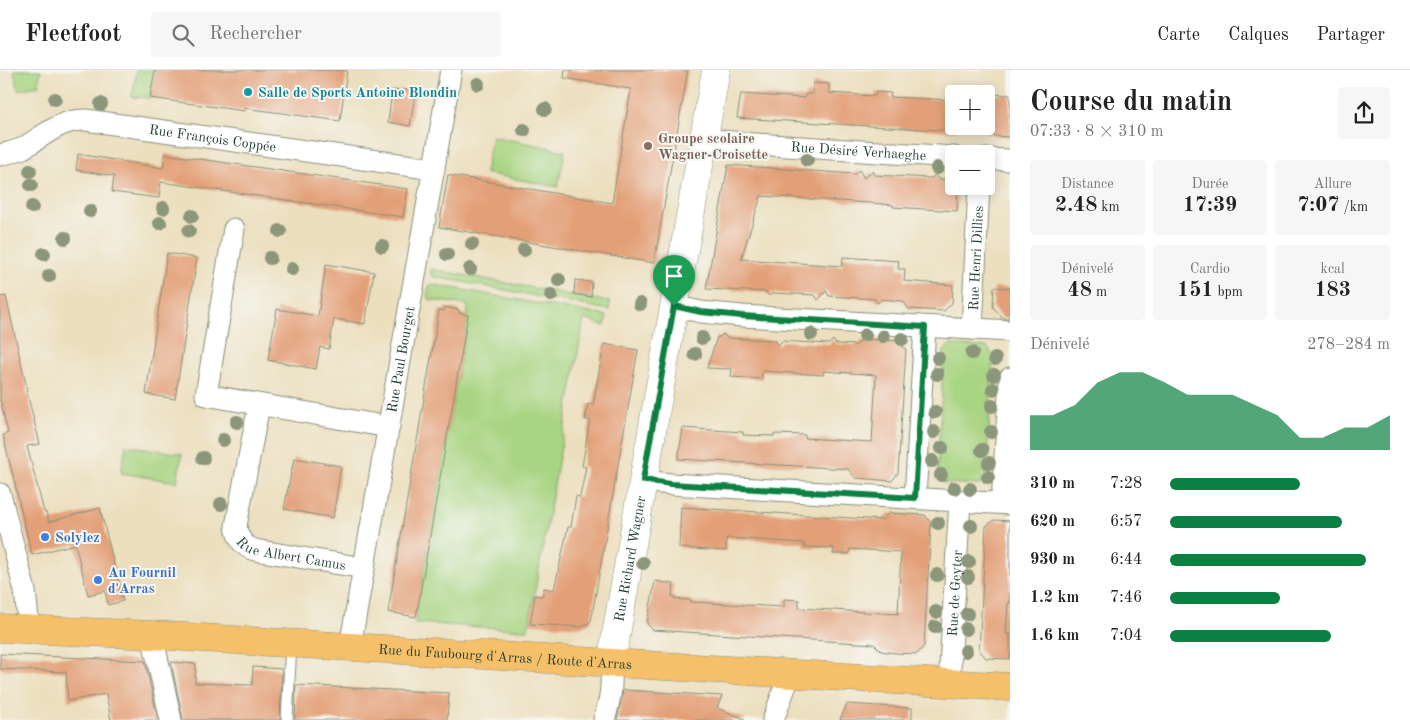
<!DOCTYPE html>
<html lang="fr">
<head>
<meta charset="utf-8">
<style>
  :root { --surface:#fff; --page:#f6f6f6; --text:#222; --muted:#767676; --line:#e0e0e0; --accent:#0b8043 }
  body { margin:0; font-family:"Old Standard TT",serif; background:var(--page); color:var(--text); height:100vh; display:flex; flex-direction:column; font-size:19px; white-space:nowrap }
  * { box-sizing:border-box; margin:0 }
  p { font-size:16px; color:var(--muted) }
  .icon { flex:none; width:28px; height:28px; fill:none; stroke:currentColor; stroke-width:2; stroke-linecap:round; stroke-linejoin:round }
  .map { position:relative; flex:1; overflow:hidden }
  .details { display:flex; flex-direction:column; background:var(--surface); width:400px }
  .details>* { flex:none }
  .tools { position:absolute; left:945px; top:15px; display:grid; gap:10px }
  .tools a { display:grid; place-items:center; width:50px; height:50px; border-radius:5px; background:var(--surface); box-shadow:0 2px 12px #0003; font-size:25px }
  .pin { position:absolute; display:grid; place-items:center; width:42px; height:42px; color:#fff; margin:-51px -21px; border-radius:50% 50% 50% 0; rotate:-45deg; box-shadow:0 0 5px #0007 }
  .pin .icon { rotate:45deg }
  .round { display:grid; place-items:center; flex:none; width:52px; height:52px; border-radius:5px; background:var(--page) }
  .headline { display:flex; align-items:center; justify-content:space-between; height:85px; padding:0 20px }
  h1 { font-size:28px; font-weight:800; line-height:38px }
  .stats { display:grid; grid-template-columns:repeat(3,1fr); gap:8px; height:85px; padding:5px 20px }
  .stats div { display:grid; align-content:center; border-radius:5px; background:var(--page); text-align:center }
  .stats b { font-size:21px; font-weight:800 }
  .stats small { font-size:14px; font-weight:400 }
  .stats p { font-size:14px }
  .chart { height:140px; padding:10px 20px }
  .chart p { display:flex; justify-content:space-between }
  .chart svg { width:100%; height:90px; margin-top:5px; fill:var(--accent); opacity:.7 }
  ul { padding:0 20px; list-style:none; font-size:16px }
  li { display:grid; grid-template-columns:80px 60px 1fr; align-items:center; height:38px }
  li i { height:12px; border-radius:6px; background:var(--accent) }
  header { display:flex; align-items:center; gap:30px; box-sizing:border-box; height:70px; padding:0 25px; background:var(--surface); border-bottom:1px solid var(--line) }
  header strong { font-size:24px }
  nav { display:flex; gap:28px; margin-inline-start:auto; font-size:18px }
  .search { width:350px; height:45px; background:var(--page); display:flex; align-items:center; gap:12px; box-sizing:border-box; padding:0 18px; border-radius:5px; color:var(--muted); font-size:19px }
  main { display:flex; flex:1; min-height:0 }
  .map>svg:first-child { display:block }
  .green { fill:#a9d481; stroke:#64885a }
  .building { fill:#e3a078 }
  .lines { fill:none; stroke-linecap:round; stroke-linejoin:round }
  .service-casing { stroke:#868e79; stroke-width:13 }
  .minor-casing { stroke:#868e79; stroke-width:23 }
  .tertiary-casing { stroke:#868e79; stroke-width:29 }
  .primary-casing { stroke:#868e79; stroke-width:29 }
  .service { stroke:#fff; stroke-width:11 }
  .minor { stroke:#fff; stroke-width:21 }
  .tertiary { stroke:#fff; stroke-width:28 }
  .primary { stroke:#f6c06b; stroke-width:28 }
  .tree { fill:#8b967a }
  .route-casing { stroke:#fff; stroke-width:10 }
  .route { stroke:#0b8043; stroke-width:6 }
  .culture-dot { fill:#0f9aa8; stroke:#f6f6f2; stroke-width:2 }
  .education-dot { fill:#8d6e63; stroke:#f6f6f2; stroke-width:2 }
  .shop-dot { fill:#3f7fe0; stroke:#f6f6f2; stroke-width:2 }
  .labels { text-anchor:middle; stroke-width:4; stroke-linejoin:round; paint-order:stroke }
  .culture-label { font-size:14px; font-weight:bold; fill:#0d838f; stroke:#f6f6f2; text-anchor:start }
  .street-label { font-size:14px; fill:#1f3d34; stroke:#f6f6f2 }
  .education-label { font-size:14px; font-weight:bold; fill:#785e54; stroke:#f6f6f2; text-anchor:start }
  .shop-label { font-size:14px; font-weight:bold; fill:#366cbe; stroke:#f6f6f2; text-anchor:start }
</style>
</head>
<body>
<header>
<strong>Fleetfoot</strong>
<div class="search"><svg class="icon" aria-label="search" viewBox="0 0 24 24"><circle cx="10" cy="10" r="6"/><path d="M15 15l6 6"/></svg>Rechercher</div>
<nav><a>Carte</a><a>Calques</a><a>Partager</a></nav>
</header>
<main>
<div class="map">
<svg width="1010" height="650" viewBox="0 0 1010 650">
  <rect width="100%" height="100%" fill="#f6f6f2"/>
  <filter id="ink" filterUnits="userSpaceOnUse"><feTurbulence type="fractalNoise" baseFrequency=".02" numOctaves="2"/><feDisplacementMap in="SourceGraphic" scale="10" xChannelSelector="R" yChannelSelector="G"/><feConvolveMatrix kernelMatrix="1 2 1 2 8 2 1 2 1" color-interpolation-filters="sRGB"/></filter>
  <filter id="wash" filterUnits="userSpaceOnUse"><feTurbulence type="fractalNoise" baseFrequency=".0096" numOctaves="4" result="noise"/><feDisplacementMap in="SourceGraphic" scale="20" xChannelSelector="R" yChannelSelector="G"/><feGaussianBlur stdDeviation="1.12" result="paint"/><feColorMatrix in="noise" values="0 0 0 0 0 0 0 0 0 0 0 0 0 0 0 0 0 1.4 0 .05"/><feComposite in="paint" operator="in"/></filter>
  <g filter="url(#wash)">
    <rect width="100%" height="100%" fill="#ecdfbe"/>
    <g class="green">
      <path d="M 14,0 L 41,0 L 38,16 L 18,20 Z"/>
      <path d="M 137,0 L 155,0 L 150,28 L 132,27 Z"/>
      <path d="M 492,66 L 565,81 L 558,117 L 485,103 Z"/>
      <path d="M 431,199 L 610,232 L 609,240 L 431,206 Z"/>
      <path d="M 430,214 L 607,246 L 605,256 L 584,249 L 528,560 L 415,553 L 468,245 L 468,235 L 430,230 L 427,225 Z"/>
      <path d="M 949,275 L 987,277 L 993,285 L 986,410 L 979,415 L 943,413 L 937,406 L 944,281 Z"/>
      <path d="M 126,375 L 182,384 L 177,412 L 121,403 Z"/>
    </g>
    <g id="blocks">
      <g class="building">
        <path d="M 155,0 L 347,0 L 340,51 L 245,38 L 245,41 L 150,28 Z"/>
        <path d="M 565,0 L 688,0 L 654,193 L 439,157 L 448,105 L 612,133 L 631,19 L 564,8 Z"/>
        <path d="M 813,13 L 829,14 L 829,23 L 875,26 L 876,22 L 891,23 L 890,27 L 954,30 L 954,61 L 737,48 L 741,24 L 805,28 L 805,24 L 813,24 Z"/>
        <path d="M 416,19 L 410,56 L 388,52 L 392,21 Z"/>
        <path d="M 986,24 L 1010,25 L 1010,67 L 993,66 L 994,64 L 986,63 Z"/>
        <path d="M 78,84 L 163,98 L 165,84 L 408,119 L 403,147 L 161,112 L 159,128 L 112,122 L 114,106 L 76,100 Z"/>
        <path d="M 728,95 L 855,104 L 859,100 L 864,108 L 872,101 L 874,105 L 931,108 L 935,105 L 938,109 L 954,110 L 954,116 L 958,116 L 957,141 L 893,137 L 893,135 L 870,133 L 761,126 L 741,189 L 842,196 L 843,187 L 899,191 L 898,199 L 905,199 L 904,211 L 953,215 L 952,233 L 944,241 L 909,239 L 903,231 L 882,229 L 878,233 L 875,229 L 829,226 L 826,221 L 818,230 L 815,225 L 773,223 L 769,226 L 766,222 L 706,219 Z"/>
        <path d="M 167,183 L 197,188 L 175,329 L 146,324 Z"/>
        <path d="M 326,194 L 374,202 L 365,254 L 334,249 L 329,279 L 320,277 L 316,299 L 268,290 L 277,239 L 318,246 Z"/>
        <path d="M 575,210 L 592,212 L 591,227 L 574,224 Z"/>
        <path d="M 994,217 L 1010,218 L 1010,248 L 1003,248 L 993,237 Z"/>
        <path d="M 6,226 L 27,319 L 26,319 L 40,374 L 27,376 L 44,442 L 46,442 L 49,452 L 100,438 L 123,531 L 108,535 L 105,521 L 88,525 L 75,474 L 32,485 L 3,365 L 8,363 L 0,330 L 0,227 Z"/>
        <path d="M 445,237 L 459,240 L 459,243 L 468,245 L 416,547 L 388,542 L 439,240 L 444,241 Z"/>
        <path d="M 723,264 L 727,268 L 775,270 L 778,275 L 782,271 L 829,274 L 833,270 L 836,274 L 856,275 L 863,269 L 898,271 L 906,280 L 898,403 L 892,411 L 856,408 L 848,399 L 678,389 L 683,358 L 743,362 L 743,365 L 774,366 L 774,364 L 805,365 L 805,368 L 820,369 L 872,372 L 876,305 L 824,301 L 823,305 L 762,301 L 762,309 L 731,307 L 732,299 L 707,298 L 717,267 L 720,267 Z"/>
        <path d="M 604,274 L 638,280 L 591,551 L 583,557 L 530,554 L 535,525 L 542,526 L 544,518 L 554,520 L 568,457 L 571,457 L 576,426 L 580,427 L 586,397 L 582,396 L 590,350 L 585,350 L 588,334 L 593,335 Z"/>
        <path d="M 294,388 L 341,396 L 333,448 L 284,439 Z"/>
        <path d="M 681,437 L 882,450 L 889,443 L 925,445 L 931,453 L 924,576 L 917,584 L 895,583 L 881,581 L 874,574 L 653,560 L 647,554 L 655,511 L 674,514 L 672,526 L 675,527 L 675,529 L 691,530 L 691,532 L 784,537 L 784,529 L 799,530 L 799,538 L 898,544 L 901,482 L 850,479 L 849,484 L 833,484 L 834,478 L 804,477 L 804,473 L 726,468 L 726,481 L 679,478 Z"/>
        <path d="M 994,450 L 1010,451 L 1010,533 L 1008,533 L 1006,564 L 1010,564 L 1010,589 L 986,588 L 979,580 L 986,456 Z"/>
        <path d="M 0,584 L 145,591 L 158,650 L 111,650 L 106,624 L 68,631 L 66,602 L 0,599 Z"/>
        <path d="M 171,592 L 196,594 L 195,613 L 252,615 L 253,597 L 282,599 L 280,650 L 183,650 Z"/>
        <path d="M 296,615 L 449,623 L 447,650 L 295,650 Z"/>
        <path d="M 623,620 L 722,626 L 717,638 L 745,649 L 744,650 L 617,650 Z"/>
        <path d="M 847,634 L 912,638 L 912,650 L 840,650 Z"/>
      </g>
    </g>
  </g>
  <g filter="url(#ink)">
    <use href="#blocks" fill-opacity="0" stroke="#868e79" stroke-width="1"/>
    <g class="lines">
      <defs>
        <path id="service" d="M 287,650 L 291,573"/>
        <g id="minor">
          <path id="s1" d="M 704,69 L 741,73 L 954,87"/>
          <path id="s2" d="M 0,85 C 8,83 16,81 23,78 C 44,66 61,49 86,50 L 434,99"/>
          <path d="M 986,89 L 1010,90"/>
          <path d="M 234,159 L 206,325 L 389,357"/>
          <path d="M 674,236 L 701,242 L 742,246 L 1010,261"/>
          <path id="s3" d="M 972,259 L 979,116"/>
          <path id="s4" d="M 259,335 L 236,456 C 238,468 242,476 255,480 L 364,498"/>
          <path d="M 643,411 L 671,414 L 1010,434"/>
          <path d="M 0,424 L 25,521 L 29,559"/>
          <path d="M 915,428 L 925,257"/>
          <path d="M 1002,433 L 1010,308"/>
          <path d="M 152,565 L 171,650"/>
          <path id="s5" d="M 350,577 L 451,0"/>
          <path id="s6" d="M 949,614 L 960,431"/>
          <path d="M 604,650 C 611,628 612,616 611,593"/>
          <path d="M 773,650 L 790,604"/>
        </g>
        <g id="tertiary">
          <path id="s7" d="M 611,593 L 716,0"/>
        </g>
        <g id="primary">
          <path id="s8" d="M 0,558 L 152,565 L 1010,617"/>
        </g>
      </defs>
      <use href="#service" class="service-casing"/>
      <use href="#minor" class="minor-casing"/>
      <use href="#tertiary" class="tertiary-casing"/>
      <use href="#primary" class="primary-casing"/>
      <use href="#service" class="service"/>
      <use href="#minor" class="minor"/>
      <use href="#tertiary" class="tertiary"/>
      <use href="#primary" class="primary"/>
    </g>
    <g class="tree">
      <circle cx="478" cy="14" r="7"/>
      <circle cx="55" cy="29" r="7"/>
      <circle cx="101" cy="34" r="7"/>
      <circle cx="545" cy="39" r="7"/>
      <circle cx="524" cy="60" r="7"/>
      <circle cx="807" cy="90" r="7"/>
      <circle cx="937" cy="98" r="7"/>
      <circle cx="30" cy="101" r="7"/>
      <circle cx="31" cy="115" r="7"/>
      <circle cx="32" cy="137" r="7"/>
      <circle cx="163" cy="138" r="7"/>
      <circle cx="90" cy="141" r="7"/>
      <circle cx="192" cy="146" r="7"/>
      <circle cx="160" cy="153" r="7"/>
      <circle cx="189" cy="161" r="7"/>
      <circle cx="280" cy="161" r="7"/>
      <circle cx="65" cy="168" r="7"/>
      <circle cx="472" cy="174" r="7"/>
      <circle cx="382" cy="176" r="7"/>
      <circle cx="524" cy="180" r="7"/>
      <circle cx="44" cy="184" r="7"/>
      <circle cx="447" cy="184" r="7"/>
      <circle cx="270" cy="188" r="7"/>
      <circle cx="292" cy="199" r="7"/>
      <circle cx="470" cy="199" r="7"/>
      <circle cx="49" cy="206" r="7"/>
      <circle cx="559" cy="210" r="7"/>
      <circle cx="551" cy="225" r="7"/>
      <circle cx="640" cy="234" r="7"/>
      <circle cx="811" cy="264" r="7"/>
      <circle cx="865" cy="265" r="7"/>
      <circle cx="883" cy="266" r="7"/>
      <circle cx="702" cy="268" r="7"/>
      <circle cx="902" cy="269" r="7"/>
      <circle cx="972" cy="283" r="7"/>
      <circle cx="695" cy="284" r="7"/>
      <circle cx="938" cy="288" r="7"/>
      <circle cx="995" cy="289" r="7"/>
      <circle cx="937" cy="304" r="7"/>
      <circle cx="994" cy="305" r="7"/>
      <circle cx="993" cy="319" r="7"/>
      <circle cx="992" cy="336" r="7"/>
      <circle cx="935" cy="342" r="7"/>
      <circle cx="237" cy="352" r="7"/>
      <circle cx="934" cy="362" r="7"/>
      <circle cx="991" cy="362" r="7"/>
      <circle cx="223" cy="370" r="7"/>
      <circle cx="942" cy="378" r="7"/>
      <circle cx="982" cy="380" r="7"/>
      <circle cx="203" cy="388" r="7"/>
      <circle cx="932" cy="391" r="7"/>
      <circle cx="989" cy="393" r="7"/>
      <circle cx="941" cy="405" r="7"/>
      <circle cx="988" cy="407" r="7"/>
      <circle cx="954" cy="418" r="7"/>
      <circle cx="970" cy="419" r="7"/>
      <circle cx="221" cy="434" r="7"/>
      <circle cx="938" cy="453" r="7"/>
      <circle cx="971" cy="456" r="7"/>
      <circle cx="969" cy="492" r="7"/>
      <circle cx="643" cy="493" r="7"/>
      <circle cx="937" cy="505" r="7"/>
      <circle cx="968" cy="507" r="7"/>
      <circle cx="936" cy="542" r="7"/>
      <circle cx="967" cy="544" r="7"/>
      <circle cx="935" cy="557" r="7"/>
      <circle cx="966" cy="559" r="7"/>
      <circle cx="966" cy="581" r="7"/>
    </g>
  </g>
  <g class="lines" filter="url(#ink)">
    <defs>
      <path id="route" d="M 674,236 L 701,242 L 742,246 L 925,257 L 915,428 L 671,414 L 643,410 Z"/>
    </defs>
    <use href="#route" class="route-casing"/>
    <use href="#route" class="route"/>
  </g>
  <circle class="culture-dot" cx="248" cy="22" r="5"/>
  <circle class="education-dot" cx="648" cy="76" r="5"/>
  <g class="shop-dot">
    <circle cx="45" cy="467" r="5"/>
    <circle cx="98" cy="510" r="5"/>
  </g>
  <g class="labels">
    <g class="culture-label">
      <text x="258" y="27">Salle de Sports Antoine Blondin</text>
    </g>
    <g class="street-label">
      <text dy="5" stroke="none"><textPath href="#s2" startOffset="222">Rue François Coppée</textPath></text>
      <text dy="5" stroke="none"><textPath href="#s1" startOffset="155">Rue Désiré Verhaeghe</textPath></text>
      <text dy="5" stroke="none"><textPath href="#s3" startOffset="71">Rue Henri Dillies</textPath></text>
      <text dy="5" stroke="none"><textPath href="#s5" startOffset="292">Rue Paul Bourget</textPath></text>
      <text dy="5" stroke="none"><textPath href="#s4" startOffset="192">Rue Albert Camus</textPath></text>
      <text dy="5" stroke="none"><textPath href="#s7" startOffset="106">Rue Richard Wagner</textPath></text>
      <text dy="5" stroke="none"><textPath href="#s6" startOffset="91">Rue de Geyter</textPath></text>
      <text dy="5" stroke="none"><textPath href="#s8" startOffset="506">Rue du Faubourg d'Arras / Route d'Arras</textPath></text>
    </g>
    <g class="education-label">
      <text x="658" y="73">Groupe scolaire<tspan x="658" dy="16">Wagner-Croisette</tspan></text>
    </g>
    <g class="shop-label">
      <text x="55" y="472">Solylez</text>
      <text x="108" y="507">Au Fournil<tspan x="108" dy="16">d'Arras</tspan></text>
    </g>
  </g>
</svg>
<div class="tools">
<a>+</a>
<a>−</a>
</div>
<div class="pin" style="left:674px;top:236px;background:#1e9e55"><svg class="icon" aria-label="arrive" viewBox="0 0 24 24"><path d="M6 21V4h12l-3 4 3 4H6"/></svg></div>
</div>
<section class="details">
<div class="headline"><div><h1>Course du matin</h1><p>07:33 · 8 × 310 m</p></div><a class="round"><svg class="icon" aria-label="share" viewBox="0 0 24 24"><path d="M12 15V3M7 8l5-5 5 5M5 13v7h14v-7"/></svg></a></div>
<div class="stats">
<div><p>Distance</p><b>2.48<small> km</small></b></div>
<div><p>Durée</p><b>17:39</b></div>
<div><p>Allure</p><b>7:07<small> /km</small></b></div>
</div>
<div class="stats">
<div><p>Dénivelé</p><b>48<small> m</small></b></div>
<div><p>Cardio</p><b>151<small> bpm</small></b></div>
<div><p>kcal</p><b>183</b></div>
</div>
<div class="chart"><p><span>Dénivelé</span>278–284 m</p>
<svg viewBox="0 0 160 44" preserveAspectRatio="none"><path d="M0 44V27L10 27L20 22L30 11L40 6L50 6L60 11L70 17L80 17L90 17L100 22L110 27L120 38L130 38L140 33L150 33L160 27V44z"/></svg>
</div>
<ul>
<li><b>310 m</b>7:28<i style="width:59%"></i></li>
<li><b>620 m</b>6:57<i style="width:78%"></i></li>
<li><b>930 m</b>6:44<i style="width:89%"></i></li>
<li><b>1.2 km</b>7:46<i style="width:50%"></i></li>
<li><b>1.6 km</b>7:04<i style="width:73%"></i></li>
</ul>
</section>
</main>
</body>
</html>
